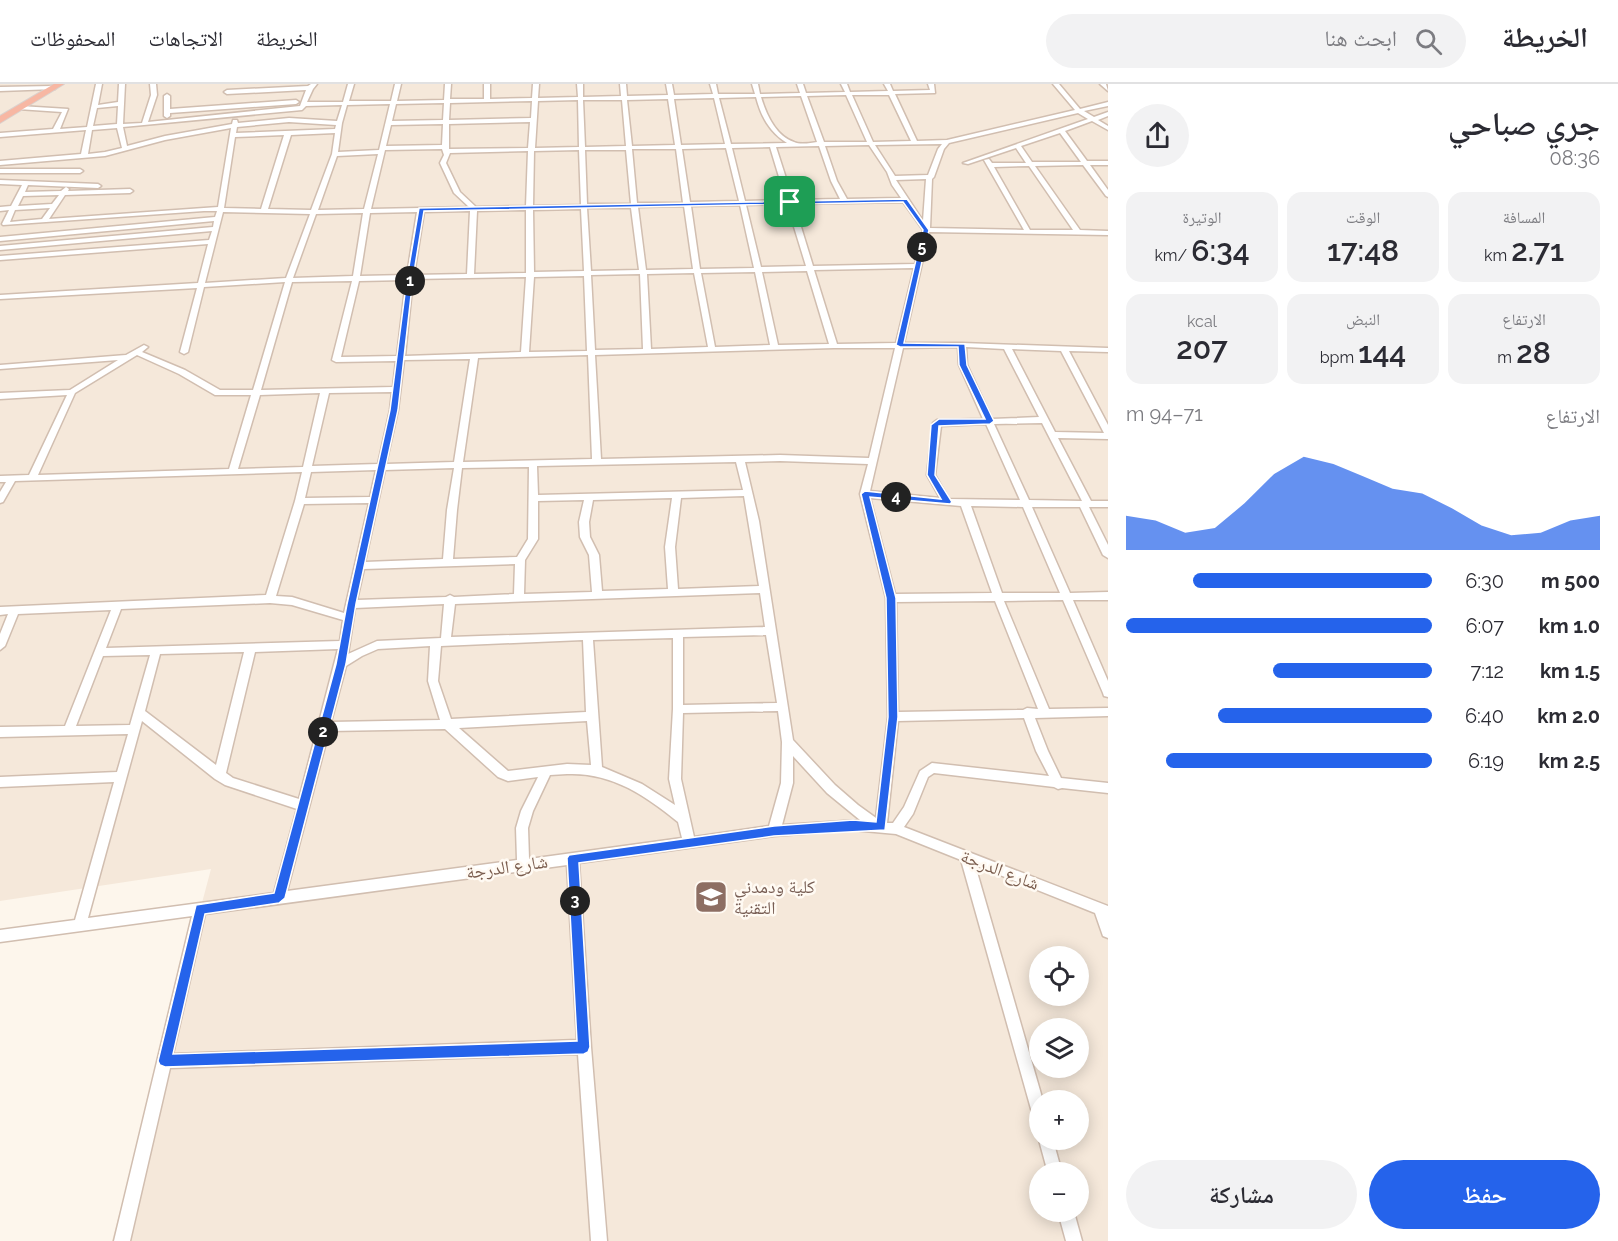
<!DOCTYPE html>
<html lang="ar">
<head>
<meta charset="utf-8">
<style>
  :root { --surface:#fff; --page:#f2f2f3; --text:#2b2b33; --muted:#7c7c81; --line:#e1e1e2; --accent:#2563eb }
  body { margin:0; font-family:Raleway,"Noto Naskh Arabic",sans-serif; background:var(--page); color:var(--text); direction:rtl; height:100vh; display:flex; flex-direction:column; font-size:22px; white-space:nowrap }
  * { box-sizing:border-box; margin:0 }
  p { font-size:20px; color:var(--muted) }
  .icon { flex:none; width:33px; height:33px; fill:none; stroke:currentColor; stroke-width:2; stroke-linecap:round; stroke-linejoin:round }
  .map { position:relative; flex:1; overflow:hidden; direction:ltr }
  .side { display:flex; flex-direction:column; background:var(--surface); width:510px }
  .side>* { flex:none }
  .buttons { position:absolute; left:1029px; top:862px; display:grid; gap:12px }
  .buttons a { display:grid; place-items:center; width:60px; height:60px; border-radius:50%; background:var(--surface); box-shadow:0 3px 15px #0003; font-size:30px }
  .pin { position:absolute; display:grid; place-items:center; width:51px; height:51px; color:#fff; margin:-26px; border-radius:12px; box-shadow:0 3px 9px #0006 }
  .km { position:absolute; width:30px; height:30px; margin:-15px; border-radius:50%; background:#222; color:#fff; font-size:16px; line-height:30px; text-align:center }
  .round { display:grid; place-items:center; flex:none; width:63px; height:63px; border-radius:32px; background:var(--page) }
  .summary { display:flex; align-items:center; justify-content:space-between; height:102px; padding:0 18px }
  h1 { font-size:33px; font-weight:600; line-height:45px }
  .metrics { display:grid; grid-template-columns:repeat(3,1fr); gap:9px; height:102px; padding:6px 18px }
  .metrics div { display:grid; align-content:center; border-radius:15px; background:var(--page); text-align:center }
  .metrics b { font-size:30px; font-weight:600 }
  .metrics small { font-size:16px; font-weight:400 }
  .metrics p { font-size:16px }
  .chart { height:168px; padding:12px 18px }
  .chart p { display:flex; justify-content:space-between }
  .chart svg { width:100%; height:108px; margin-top:6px; fill:var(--accent); opacity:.7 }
  .button { display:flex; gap:12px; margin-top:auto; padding:12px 18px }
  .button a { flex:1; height:69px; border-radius:36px; background:var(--accent); color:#fff; font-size:24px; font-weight:600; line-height:69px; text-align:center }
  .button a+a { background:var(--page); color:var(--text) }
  ul { padding:0 18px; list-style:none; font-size:20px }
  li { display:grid; grid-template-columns:96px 72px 1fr; align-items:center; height:45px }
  li i { height:15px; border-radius:8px; background:var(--accent) }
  header { display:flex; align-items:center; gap:36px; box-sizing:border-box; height:84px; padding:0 30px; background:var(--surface); border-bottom:2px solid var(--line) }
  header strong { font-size:28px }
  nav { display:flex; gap:33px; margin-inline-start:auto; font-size:21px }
  .search { width:420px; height:54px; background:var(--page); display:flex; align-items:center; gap:15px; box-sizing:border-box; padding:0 21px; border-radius:33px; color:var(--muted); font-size:22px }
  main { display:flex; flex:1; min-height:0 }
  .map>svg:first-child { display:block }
  .residential { fill:#f5e8da; fill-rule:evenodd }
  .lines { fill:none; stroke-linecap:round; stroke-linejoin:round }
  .minor-casing { stroke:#d1beb0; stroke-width:3 }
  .highway-casing { stroke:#dad1cd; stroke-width:2 }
  .minor { fill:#fff; fill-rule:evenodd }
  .highway { fill:#f7b7a3; fill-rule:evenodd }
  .route { fill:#2563eb; stroke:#fff; stroke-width:1.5; fill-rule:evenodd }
  .labels { text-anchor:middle; stroke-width:5; stroke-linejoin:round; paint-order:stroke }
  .street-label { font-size:18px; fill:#7a5c4d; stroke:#fffaf3 }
  .education-label { font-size:18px; fill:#785e54; stroke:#fffaf3; text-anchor:start }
</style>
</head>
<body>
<header>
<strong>الخريطة</strong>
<div class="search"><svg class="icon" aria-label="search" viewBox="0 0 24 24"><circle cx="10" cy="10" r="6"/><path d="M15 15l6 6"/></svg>ابحث هنا</div>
<nav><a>الخريطة</a><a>الاتجاهات</a><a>المحفوظات</a></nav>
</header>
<main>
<section class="side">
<div class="summary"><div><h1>جري صباحي</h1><p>08:36</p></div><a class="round"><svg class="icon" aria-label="share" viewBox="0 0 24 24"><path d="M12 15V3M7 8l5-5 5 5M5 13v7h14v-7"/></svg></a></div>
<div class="metrics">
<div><p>المسافة</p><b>2.71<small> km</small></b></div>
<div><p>الوقت</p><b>17:48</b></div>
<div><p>الوتيرة</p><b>6:34<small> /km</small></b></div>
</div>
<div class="metrics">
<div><p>الارتفاع</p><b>28<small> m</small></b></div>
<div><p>النبض</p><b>144<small> bpm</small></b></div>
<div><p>kcal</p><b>207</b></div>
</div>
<div class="chart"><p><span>الارتفاع</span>71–94 m</p>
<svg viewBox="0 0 160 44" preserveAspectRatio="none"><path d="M0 44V30L10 32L20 37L30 35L40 25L50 13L60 6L70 9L80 14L90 19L100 21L110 27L120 34L130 38L140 37L150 32L160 30V44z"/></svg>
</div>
<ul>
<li><b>500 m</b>6:30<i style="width:78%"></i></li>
<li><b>1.0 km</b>6:07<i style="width:100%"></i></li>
<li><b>1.5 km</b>7:12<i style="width:52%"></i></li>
<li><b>2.0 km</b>6:40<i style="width:70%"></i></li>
<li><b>2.5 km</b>6:19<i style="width:87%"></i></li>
</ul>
<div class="button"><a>حفظ</a><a>مشاركة</a></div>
</section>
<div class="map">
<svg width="1108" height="1157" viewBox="0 0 1108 1157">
  <rect width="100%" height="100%" fill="#fdf6ec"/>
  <path class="residential" d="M 0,0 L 1108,0 L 1108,1157 L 112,1157 L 211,785 L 0,817 ZM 1040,873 L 1078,873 L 1078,912 L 1040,912 ZM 1040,945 L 1078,945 L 1078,984 L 1040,984 ZM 1040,1017 L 1078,1017 L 1078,1056 L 1040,1056 ZM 1040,1089 L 1078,1089 L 1078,1128 L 1040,1128 Z"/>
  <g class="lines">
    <defs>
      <g id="minor">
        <path d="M 96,0 L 102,0 L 98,21 L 118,18 L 119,0 L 125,0 L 123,40 L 142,39 L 151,11 L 150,0 L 156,0 L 157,11 L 148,38 L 300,22 L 306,6 L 227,10 L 224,8 L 227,6 L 308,2 L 311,0 L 317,0 L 313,5 L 307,18 L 343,18 L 348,0 L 354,0 L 349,17 L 391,17 L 395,0 L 401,0 L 397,17 L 444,16 L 445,0 L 451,0 L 450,15 L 484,15 L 484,0 L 490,0 L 490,15 L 532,14 L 533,0 L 539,0 L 538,14 L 578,13 L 577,0 L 583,0 L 583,13 L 621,12 L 620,0 L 626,0 L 627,12 L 668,11 L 666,0 L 672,0 L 674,11 L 713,10 L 710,0 L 716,0 L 718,10 L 755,10 L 752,0 L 758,0 L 760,10 L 800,9 L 797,0 L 803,0 L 806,9 L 845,8 L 841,0 L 847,0 L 850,8 L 888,7 L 884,0 L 890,0 L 893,7 L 930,6 L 928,0 L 934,0 L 935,9 L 895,10 L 917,57 L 947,56 L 1075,26 L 1053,0 L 1059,0 L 1080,25 L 1108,18 L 1108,22 L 1084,27 L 1094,33 L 1108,28 L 1108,32 L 1098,36 L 1108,42 L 1108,46 L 1092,37 L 1065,47 L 1087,77 L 1108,77 L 1108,81 L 1090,81 L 1108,106 L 1108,113 L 1106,112 L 1083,81 L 1035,82 L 1080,146 L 1108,147 L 1108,151 L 929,148 L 904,259 L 962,259 L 1108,264 L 1108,268 L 1069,267 L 1108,341 L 1108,355 L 1058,354 L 1091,417 L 1108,417 L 1108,423 L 1089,423 L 1108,461 L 1108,474 L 1103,471 L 1080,423 L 1032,423 L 1070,509 L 1108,508 L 1108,516 L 1073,516 L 1108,597 L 1108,613 L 1104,612 L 1103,609 L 1063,516 L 1004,517 L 1049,625 L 1108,624 L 1108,632 L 1035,634 L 1048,667 L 1061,694 L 1108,699 L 1108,709 L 1062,704 L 1058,705 L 1054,703 L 934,689 L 928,693 L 913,730 L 904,743 L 1108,822 L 1108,854 L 1103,852 L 1095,829 L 975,781 L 1043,1017 L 1040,1017 L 1040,1039 L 1035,1037 L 1033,1032 L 961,776 L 896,750 L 853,746 L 774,752 L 579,779 L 591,963 L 607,1157 L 591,1157 L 578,970 L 170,984 L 130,1157 L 114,1157 L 192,832 L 0,858 L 0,846 L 75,836 L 114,698 L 0,703 L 0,693 L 117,688 L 128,650 L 0,653 L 0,643 L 65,642 L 111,526 L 18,530 L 5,562 L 0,566 L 0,550 L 8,530 L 0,531 L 0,523 L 266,511 L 295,417 L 302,388 L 15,397 L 3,418 L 0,419 L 0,408 L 6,398 L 0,398 L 0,392 L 29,391 L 67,311 L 0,315 L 0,309 L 70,306 L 118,276 L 0,285 L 0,281 L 126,271 L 144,261 L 148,263 L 142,268 L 185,286 L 220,306 L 253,306 L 285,198 L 204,203 L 188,268 L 184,270 L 180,268 L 197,204 L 0,215 L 0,211 L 198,199 L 208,160 L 0,176 L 0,172 L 209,156 L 212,147 L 0,166 L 0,162 L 213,143 L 214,137 L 0,157 L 0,153 L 215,133 L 217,127 L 204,127 L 3,141 L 2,140 L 9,126 L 0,127 L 0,123 L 11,122 L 22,101 L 0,100 L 0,96 L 98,100 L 101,102 L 98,104 L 28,101 L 25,108 L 61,107 L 66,103 L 69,105 L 68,107 L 130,105 L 133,107 L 130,109 L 65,111 L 49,135 L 218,123 L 231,44 L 165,56 L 105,72 L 0,81 L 0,77 L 81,70 L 86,46 L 0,53 L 0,49 L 53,45 L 62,28 L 18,25 L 18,23 L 20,22 L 68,25 L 60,45 L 87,43 ZM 846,11 L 867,58 L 824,58 L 807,12 ZM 852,11 L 889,11 L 911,57 L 873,58 ZM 801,12 L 817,58 C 811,59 800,61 794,58 C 776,52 766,30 761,13 ZM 756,13 C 761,32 769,48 787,59 L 731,60 L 719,14 ZM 714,14 L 725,60 L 681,61 L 674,15 ZM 668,15 L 675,61 L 632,62 L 627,16 ZM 578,16 L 579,63 L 535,64 L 538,17 ZM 583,16 L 622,16 L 626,62 L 585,63 ZM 532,17 L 531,34 L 449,36 L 450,19 ZM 444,19 L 443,36 L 392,37 L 396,20 ZM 390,20 L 379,66 L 338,68 L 342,39 L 347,21 ZM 342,21 L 337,37 L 289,34 L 238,39 L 237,36 L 233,36 L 232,40 L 165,52 L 127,62 L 123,43 L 302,26 L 306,22 ZM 118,22 L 117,40 L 93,42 L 97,24 ZM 1078,29 L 1088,35 L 963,79 L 968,80 L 1016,64 L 1026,79 L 992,79 L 989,75 L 984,76 L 1024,146 L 930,144 L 932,95 L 934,93 L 944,65 L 949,59 ZM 289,38 L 336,41 L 335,45 L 236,49 L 237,43 ZM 530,38 L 528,64 L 449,65 L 449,40 ZM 443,40 L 442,61 L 386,62 L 391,41 ZM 117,44 L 122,64 L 105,68 L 88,70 L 92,46 ZM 335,49 L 332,70 L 311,126 L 268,125 L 291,51 ZM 1060,49 L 1081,78 L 1032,78 L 1021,62 ZM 284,51 L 261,125 L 224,124 L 235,53 ZM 942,60 L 938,65 L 928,91 L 895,92 L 875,61 ZM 869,61 L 887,88 L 892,101 L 901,114 L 847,115 L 837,97 L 825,62 ZM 819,62 L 831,97 L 840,115 L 793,116 L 776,63 ZM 770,63 L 786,116 L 745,117 L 732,64 ZM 726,64 L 739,117 L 690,118 L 682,65 ZM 442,65 L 444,71 L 440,79 L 454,109 L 469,123 L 371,125 L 385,66 ZM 632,65 L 676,65 L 683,119 L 637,119 ZM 579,66 L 581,121 L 533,122 L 534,67 ZM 585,66 L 626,66 L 631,120 L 587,120 ZM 528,67 L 526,122 L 476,123 L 460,108 L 446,79 L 450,69 ZM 378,70 L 364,125 L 318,126 L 337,72 ZM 1029,82 L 1073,146 L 1030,146 L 994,83 ZM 926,95 L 923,137 L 896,96 ZM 59,111 L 52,120 L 18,122 L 23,112 ZM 903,118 L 923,146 L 915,180 L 813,182 L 794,120 ZM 787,120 L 806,182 L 761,183 L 746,121 ZM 740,121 L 754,184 L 700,185 L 691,122 ZM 684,122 L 693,185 L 646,186 L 638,123 ZM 50,124 L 42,135 L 10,138 L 15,126 ZM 587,124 L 631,124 L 639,186 L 591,187 ZM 581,125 L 584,187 L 534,188 L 533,126 ZM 526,126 L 526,189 L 474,190 L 477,127 ZM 470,127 L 467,190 L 414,191 L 424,128 ZM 223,128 L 310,130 L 286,194 L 205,199 ZM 417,128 L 407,191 L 360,192 L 370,129 ZM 363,129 L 353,192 L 293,194 L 316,130 ZM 914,184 L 896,259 L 837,260 L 814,186 ZM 807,187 L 829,260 L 778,261 L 762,188 ZM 755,188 L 770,261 L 715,263 L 701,189 ZM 694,189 L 708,263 L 651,265 L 647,190 ZM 640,190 L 643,265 L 595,266 L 591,191 ZM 584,192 L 587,267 L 529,268 L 534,193 ZM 526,193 L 521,268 L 405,272 L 413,195 ZM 406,196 L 397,272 L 341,273 L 359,197 ZM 352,197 L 332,276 L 336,278 L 396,277 L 393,303 L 261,306 L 292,198 ZM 958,263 L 959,281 L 983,335 L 937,336 L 933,339 L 927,391 L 940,414 L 870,407 L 903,264 ZM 966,263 L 1004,265 L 1039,333 L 992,335 L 967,281 ZM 834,264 L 895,264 L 869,374 L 780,371 L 601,375 L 595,271 ZM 1012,265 L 1061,267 L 1104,349 L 1055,348 ZM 137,271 L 179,290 L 215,311 L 251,311 L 229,385 L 38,391 L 75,309 ZM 588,271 L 592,375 L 463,378 L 478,274 ZM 470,275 L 454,378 L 386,380 L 398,326 L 404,276 ZM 392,308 L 390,326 L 378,380 L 312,382 L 329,309 ZM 320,309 L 303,383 L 238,385 L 260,311 ZM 1042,339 L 1082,417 L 1029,416 L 994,340 ZM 986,340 L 1020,416 L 949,415 L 935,391 L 941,342 ZM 780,377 L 868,380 L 860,410 L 886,514 L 888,633 L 876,734 L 858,721 L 835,701 L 793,656 L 759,437 L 745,378 ZM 736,378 L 743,406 L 538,411 L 537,382 ZM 529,383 L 528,455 L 517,473 L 453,475 L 457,426 L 462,384 ZM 454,384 L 447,426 L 443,475 L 365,478 L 385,386 ZM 376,386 L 370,413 L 305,414 L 311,388 ZM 744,412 L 759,502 L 678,505 L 675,463 L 681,414 ZM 672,414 L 665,463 L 668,505 L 602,507 L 599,471 L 590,453 L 589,438 L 593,416 ZM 870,414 L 961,422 L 992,509 L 895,510 ZM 584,416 L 579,438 L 580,453 L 589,471 L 592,508 L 524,510 L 525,476 L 538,455 L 538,417 ZM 369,419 L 344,529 L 292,513 L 276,512 L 304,420 ZM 971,422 L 1023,423 L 1060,509 L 1002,509 ZM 515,480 L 514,510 L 454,513 L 450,511 L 446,513 L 357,516 L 364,485 ZM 760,509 L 765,543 L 451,553 L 455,520 ZM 995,517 L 1038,625 L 1027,624 L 1023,626 L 898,628 L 896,518 ZM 270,519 L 292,521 L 343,536 L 340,557 L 106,564 L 121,525 ZM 444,520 L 441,554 L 377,557 L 348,570 L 355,524 ZM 766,551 L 777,619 L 683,621 L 683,553 ZM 673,554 L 673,625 L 669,695 L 675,721 L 642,700 L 602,683 L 593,556 ZM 583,556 L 586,628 L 451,635 L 438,597 L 441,562 ZM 430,562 L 428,597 L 440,636 L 331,638 L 346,582 L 362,572 L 378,565 ZM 338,565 L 299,715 L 233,694 L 226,689 L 255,568 ZM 244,568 L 216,681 L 145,627 L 160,570 ZM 150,571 L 130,641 L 76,642 L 103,572 ZM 778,627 L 782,658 L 781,699 L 769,742 L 694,753 L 681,695 L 683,629 ZM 1024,634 L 1036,667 L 1049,692 L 932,679 L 920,687 L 904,723 L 893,739 L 887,739 L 898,637 ZM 142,637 L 215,695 L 225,701 L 297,725 L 274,809 L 88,834 ZM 587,637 L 591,681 L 567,680 L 508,687 L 459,644 ZM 445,645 L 498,693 L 508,697 L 538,693 L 521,727 L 516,744 L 517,776 L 287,807 L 329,647 ZM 793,672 L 827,709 L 860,736 L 782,741 L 793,699 ZM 567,690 C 611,688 645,711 678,738 L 682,754 L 529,775 L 528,744 L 533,727 L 550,691 ZM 567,781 L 577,956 L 173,970 L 205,830 Z"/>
        <path d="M 1100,0 L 1106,0 L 1108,7 Z"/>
        <path d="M 53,2 L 55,3 L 55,5 L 0,7 L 0,3 Z"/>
        <path d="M 167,10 L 170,12 L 170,25 L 296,16 L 299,18 L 296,20 L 170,29 L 170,32 L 167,34 L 164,32 L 164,12 Z"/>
        <path d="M 0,85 L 80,85 L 83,87 L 80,89 L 0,89 Z"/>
        <path d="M 1040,1054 L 1040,1056 L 1053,1056 L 1062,1089 L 1048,1089 L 1039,1056 Z"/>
        <path d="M 1058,1128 L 1074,1128 L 1082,1157 L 1066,1157 Z"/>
      </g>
      <path id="highway" d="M 54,0 L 64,0 L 0,39 L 0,32 Z"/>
    </defs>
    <use href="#minor" class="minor-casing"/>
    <use href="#highway" class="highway-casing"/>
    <use href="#minor" class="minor"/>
    <use href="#highway" class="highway"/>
  </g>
  <path class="route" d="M 907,115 L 929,146 L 904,259 L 965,260 L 967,281 L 994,337 L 990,340 L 939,342 L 935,391 L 952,418 L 950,420 L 870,413 L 896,514 L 898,633 L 885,746 L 774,752 L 579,779 L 590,963 L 588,968 L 584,970 L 165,983 L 160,981 L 158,977 L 196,821 L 274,809 L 336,580 L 347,520 L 390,326 L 407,194 L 419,124 ZM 903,118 L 923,146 L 896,261 L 900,263 L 958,263 L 959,281 L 985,335 L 939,335 L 931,341 L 927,391 L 941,415 L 865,407 L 861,410 L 886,514 L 888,633 L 876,738 L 853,736 L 774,742 L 569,771 L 567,774 L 577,957 L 173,970 L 205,830 L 279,819 L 285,814 L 346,580 L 356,520 L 398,326 L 413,194 L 424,127 Z"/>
  <defs>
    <symbol id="university-square" viewBox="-11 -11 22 22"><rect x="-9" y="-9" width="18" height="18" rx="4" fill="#8d6e63" stroke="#fffaf3"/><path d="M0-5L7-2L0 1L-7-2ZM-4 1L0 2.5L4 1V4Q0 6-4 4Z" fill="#fff"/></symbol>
  </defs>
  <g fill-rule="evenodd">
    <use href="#university-square" x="692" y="794" width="38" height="38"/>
  </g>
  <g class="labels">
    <g class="street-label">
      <text transform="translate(507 783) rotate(-8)" y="6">شارع الدرجة</text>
      <text transform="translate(1000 786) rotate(21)" y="6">شارع الدرجة</text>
    </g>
    <g class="education-label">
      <text x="734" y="809">كلية ودمدني<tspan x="734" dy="21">التقنية</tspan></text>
    </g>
  </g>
</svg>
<div class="buttons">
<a><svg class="icon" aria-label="locate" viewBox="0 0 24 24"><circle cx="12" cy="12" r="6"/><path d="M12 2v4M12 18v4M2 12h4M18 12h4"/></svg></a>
<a><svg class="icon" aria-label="layers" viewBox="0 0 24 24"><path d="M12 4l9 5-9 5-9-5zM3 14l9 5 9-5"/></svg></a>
<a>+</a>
<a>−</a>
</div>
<div class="pin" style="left:790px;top:118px;background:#1e9e55"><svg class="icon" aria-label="arrive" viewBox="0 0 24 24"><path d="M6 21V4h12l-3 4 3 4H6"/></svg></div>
<b class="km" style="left:410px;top:197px">1</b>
<b class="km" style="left:323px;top:648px">2</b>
<b class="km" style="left:575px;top:817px">3</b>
<b class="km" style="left:896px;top:413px">4</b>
<b class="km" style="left:922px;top:163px">5</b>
</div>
</main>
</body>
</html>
